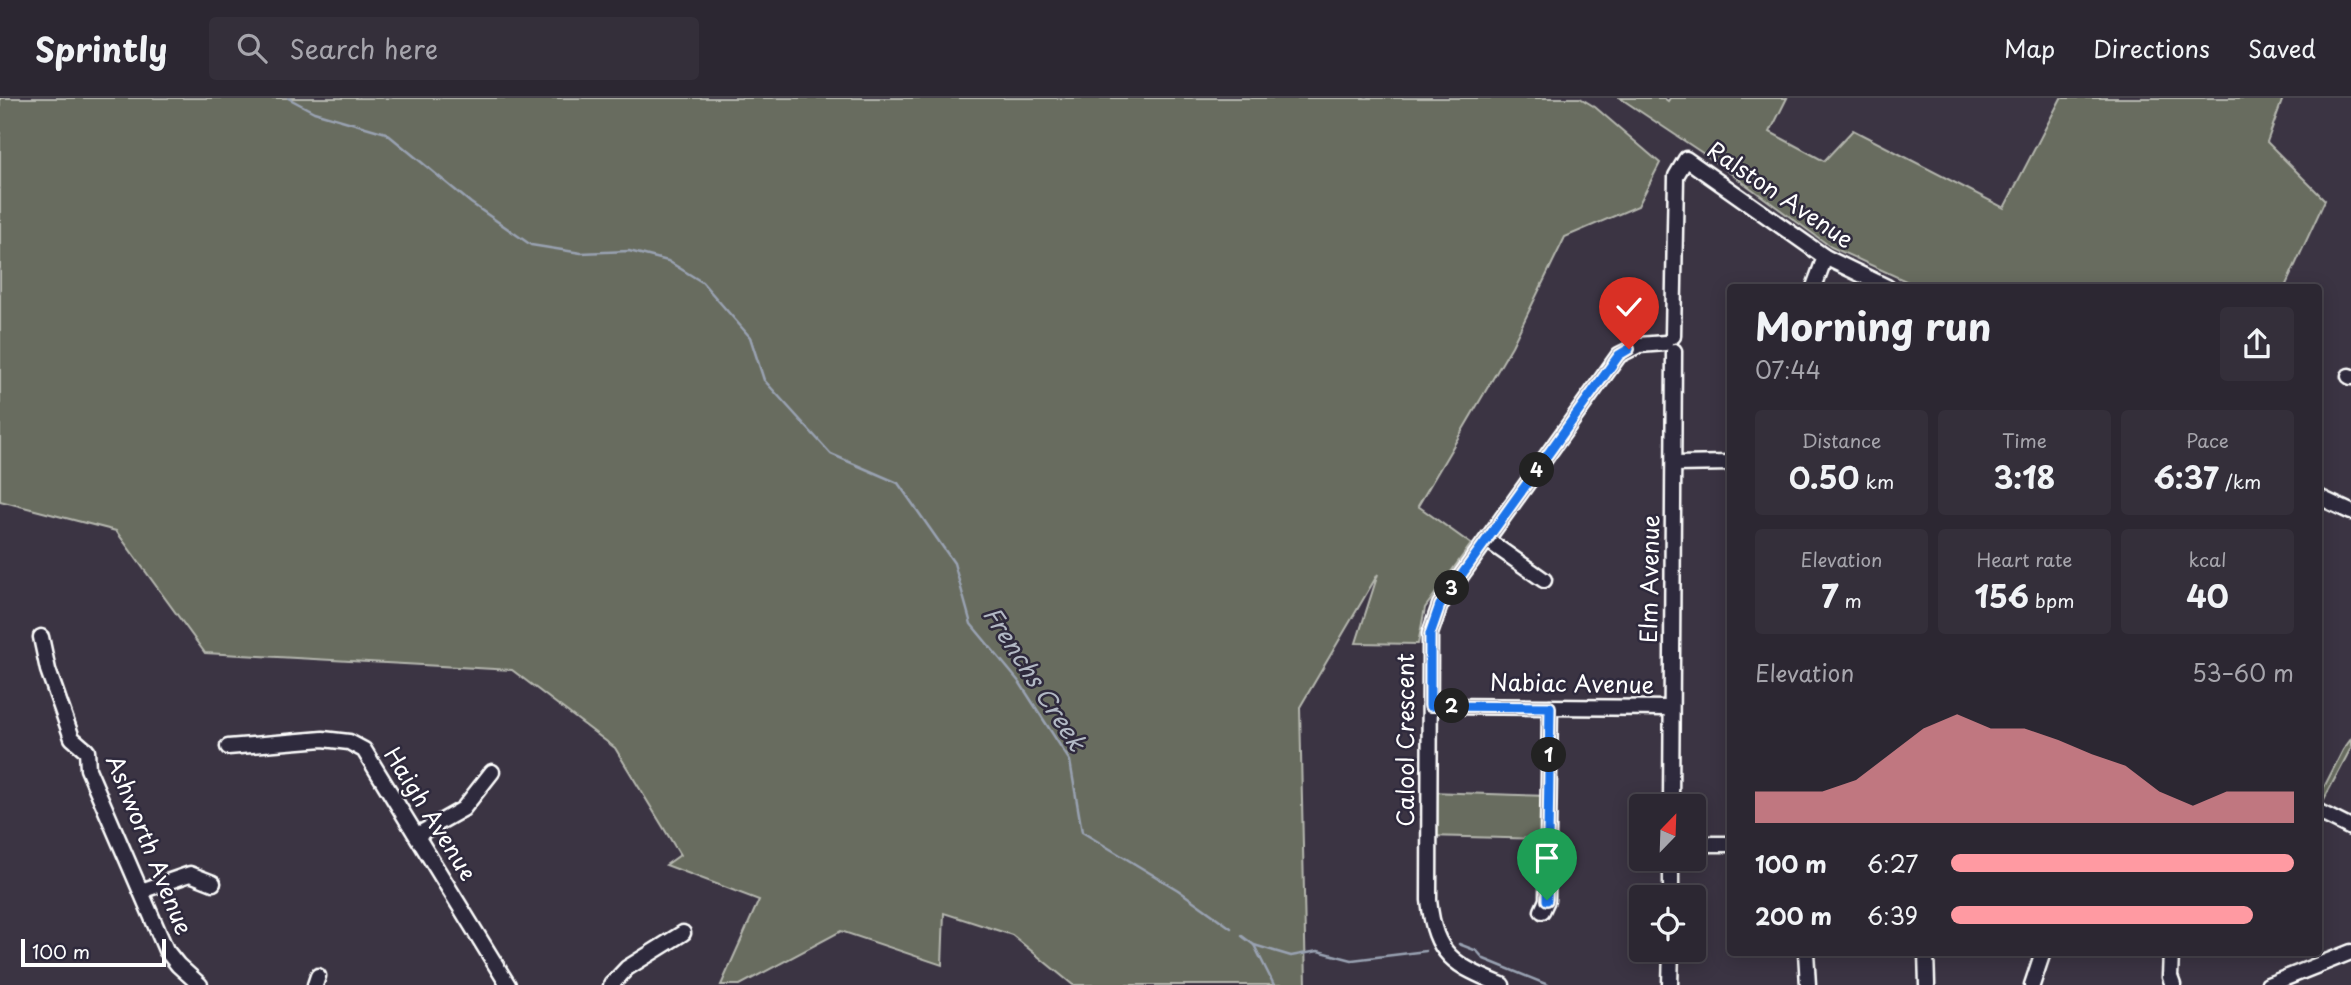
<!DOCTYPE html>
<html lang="en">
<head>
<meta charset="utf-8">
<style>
  :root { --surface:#2c2732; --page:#342f3a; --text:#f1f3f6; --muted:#a6a5ac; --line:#48444d; --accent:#ff9aa2 }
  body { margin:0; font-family:"Playpen Sans",sans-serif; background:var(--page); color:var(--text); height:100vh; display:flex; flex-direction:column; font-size:26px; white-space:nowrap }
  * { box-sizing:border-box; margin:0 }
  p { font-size:23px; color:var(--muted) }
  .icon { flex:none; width:38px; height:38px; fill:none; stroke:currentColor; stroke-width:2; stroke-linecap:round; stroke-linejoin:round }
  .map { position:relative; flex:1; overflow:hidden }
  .sheet { position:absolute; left:1727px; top:186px; width:595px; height:672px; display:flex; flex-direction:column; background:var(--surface); border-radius:7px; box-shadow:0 4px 18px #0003,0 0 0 2px var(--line) }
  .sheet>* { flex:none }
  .needle { width:46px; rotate:23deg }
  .controls { position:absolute; left:1629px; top:696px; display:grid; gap:14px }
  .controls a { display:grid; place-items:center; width:77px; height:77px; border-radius:7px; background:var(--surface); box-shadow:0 4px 18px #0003,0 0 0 2px var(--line); font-size:35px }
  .scale { position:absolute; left:21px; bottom:18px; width:145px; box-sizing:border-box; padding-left:7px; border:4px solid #fff; border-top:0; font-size:19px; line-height:24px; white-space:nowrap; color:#fff; -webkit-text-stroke:5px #2f2a3d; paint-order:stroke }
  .pin { position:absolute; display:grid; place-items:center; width:60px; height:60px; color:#fff; margin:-72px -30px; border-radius:50% 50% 50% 0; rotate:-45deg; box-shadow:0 0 7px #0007 }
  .pin .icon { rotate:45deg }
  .km { position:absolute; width:35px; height:35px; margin:-18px; border-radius:50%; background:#222; color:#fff; font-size:19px; line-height:35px; text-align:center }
  .round { display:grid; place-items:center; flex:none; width:74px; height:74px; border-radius:7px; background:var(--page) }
  .summary { display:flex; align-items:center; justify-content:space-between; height:119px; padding:0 28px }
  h1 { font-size:38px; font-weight:700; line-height:52px }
  .stats { display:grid; grid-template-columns:repeat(3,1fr); gap:10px; height:119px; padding:7px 28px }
  .stats div { display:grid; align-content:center; border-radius:7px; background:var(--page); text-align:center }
  .stats b { font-size:30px; font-weight:700 }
  .stats small { font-size:19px; font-weight:400 }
  .stats p { font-size:19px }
  .chart { height:196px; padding:14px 28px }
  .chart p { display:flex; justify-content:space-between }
  .chart svg { width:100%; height:126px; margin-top:7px; fill:var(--accent); opacity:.7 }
  ul { padding:0 28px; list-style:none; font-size:23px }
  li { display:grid; grid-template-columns:112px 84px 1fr; align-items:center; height:52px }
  li i { height:18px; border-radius:9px; background:var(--accent) }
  header { display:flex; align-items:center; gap:42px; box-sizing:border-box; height:98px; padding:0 35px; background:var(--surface); border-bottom:2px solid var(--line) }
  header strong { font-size:33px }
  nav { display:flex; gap:38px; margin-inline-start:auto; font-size:24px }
  .search { width:490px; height:63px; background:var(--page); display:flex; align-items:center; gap:18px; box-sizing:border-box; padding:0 24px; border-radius:7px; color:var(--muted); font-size:26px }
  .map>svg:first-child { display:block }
  .green { fill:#686c5e; stroke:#b4b6ae; stroke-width:2 }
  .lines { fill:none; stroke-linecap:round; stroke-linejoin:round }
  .stream { stroke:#99a2b2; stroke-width:2.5 }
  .minor-casing { stroke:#fff; stroke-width:19 }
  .minor { stroke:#2f2a3d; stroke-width:14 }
  .route-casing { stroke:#fff; stroke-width:14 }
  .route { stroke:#1a73e8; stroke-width:9 }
  .labels { text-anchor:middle; stroke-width:5; stroke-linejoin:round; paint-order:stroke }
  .street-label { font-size:23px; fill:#fff; stroke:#2f2a3d }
  .water-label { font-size:24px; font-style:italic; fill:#b2b9c5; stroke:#2f2a3d }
</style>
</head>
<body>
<header>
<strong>Sprintly</strong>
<div class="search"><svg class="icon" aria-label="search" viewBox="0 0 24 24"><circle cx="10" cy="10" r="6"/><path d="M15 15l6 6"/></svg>Search here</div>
<nav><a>Map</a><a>Directions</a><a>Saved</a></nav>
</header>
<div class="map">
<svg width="2351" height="887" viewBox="0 0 2351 887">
  <rect width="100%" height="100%" fill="#3b3443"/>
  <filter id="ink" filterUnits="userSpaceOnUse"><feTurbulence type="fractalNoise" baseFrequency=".0143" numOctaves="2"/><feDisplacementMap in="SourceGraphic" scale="14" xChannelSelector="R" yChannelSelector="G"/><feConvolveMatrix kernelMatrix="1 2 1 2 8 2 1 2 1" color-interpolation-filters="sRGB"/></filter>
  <g filter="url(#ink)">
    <g class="green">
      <path d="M 0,0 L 1580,0 L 1595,9 L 1660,65 L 1638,108 L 1565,139 L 1512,248 L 1418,408 L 1471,446 L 1425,510 L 1418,546 L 1356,545 L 1378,476 L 1300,609 L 1306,887 L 1073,887 L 1012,837 L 944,815 L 942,867 L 841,833 L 740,887 L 721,887 L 759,802 L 666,767 L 680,757 L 615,650 L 512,572 L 205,555 L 116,433 L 0,403 Z"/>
      <path d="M 1620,0 L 1664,0 L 1668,3 L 1670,0 L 1787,0 L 1770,34 L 1824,63 L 1853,32 L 2004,110 L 2061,0 L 2283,0 L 2267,44 L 2325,102 L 2285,189 L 1919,189 L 1831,149 L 1707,58 Z"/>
      <path d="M 2351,641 L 2351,650 L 2322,705 L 2319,703 L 2319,699 L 2343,652 Z"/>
      <path d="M 1429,694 L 1549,698 L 1548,741 L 1428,738 Z"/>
    </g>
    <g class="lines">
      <g class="stream">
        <path d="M 288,0 L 314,14 L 386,35 L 471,105 L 531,147 L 581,155 L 629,153 L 668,163 L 702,184 L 750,239 L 764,282 L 831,356 L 898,385 L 954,465 L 971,526 L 1020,585 L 1070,663 L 1082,734 L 1178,792 L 1231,830"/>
        <path d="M 1242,838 L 1254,847 L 1274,887"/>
        <path d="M 1459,846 L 1477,853 L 1484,861 L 1548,887"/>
        <path d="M 1254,847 L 1291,858 L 1318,853 L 1352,862 L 1426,853"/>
      </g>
      <defs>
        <g id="minor">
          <path d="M 1814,189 L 1825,159"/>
          <path d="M 1673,238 L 1676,78 L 1686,61 L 1825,159 L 1887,189"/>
          <path d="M 2349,278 L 2351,279"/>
          <path d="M 1674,366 L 1731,365"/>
          <path d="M 2319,399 L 2351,414"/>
          <path d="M 1487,442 L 1544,482"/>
          <path d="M 41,539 L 48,572 L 72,640 L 87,653 L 88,671 L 166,852 L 178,867 L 200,887"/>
          <path d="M 1431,608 L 1671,610"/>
          <path d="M 228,649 L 323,641 L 349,644 L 364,652 L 508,887"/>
          <path d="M 1671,709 L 1674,253"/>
          <path d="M 2319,714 L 2351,730"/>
          <path d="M 417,737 L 463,711 L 492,674"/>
          <path d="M 1694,746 L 1731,746"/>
          <path d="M 141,793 L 190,776 L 213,785"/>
          <path d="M 1671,800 L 1671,761"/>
          <path d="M 1542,813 L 1547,802 L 1550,609"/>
          <path d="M 1806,854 L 1808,887"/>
          <path d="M 1926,854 L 1927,887"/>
          <path d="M 2171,854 L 2170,879 L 2173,887"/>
          <path d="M 315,887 L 318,878"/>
          <path d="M 611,887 L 627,870 L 683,835"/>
          <path d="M 1502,887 C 1454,867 1435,858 1429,802 L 1430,536 L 1440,507 L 1619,257 L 1639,247 L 1665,245"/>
          <path d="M 1670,887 L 1671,852"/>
          <path d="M 2032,887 L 2043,854"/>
          <path d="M 2268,887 L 2351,854"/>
        </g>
      </defs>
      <use href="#minor" class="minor-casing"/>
      <use href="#minor" class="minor"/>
    </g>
  </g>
  <g class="lines" filter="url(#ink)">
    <defs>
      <path id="route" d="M 1547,802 L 1550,609 L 1430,608 L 1430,536 L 1440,507 L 1619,257 L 1629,251"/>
    </defs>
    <use href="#route" class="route-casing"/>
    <use href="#route" class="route"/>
  </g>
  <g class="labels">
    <g class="street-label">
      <text transform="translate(1780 97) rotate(34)" y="8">Ralston Avenue</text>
      <text transform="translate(1650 481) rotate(-89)" y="8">Elm Avenue</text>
      <text transform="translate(1572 586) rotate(1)" y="8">Nabiac Avenue</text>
      <text transform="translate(1406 642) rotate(-90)" y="8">Calool Crescent</text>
      <text transform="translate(430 716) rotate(58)" y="8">Haigh Avenue</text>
      <text transform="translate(149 747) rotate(68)" y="8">Ashworth Avenue</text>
    </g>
    <g class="water-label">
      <text transform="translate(1034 581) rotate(57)" y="8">Frenchs Creek</text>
    </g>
  </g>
</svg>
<div class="controls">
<a><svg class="needle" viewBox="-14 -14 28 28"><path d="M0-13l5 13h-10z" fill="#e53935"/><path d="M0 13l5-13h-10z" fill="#a6a5ac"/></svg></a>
<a><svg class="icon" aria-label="locate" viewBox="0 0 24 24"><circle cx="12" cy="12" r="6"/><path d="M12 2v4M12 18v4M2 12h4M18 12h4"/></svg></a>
</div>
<div class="scale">100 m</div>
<div class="pin" style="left:1547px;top:802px;background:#1e9e55"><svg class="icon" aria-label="arrive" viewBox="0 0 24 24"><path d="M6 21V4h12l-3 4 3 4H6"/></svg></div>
<div class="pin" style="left:1629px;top:251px;background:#d93025"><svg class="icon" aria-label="check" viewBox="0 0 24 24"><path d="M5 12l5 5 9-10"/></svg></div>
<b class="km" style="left:1549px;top:657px">1</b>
<b class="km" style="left:1452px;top:608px">2</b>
<b class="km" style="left:1452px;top:490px">3</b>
<b class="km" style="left:1537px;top:372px">4</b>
<section class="sheet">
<div class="summary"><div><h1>Morning run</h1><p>07:44</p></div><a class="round"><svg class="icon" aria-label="share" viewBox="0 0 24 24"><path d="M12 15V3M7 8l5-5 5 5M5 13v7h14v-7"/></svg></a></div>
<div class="stats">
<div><p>Distance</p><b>0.50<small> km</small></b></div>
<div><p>Time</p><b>3:18</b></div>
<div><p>Pace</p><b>6:37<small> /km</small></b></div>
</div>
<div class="stats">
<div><p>Elevation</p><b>7<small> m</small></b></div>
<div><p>Heart rate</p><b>156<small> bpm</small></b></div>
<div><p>kcal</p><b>40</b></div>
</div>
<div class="chart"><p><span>Elevation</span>53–60 m</p>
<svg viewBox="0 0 160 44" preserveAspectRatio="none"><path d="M0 44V33L10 33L20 33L30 29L40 20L50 11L60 6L70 11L80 11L90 15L100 20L110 24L120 33L130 38L140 33L150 33L160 33V44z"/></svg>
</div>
<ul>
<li><b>100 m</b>6:27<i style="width:100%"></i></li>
<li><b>200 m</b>6:39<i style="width:88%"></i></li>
</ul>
</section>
</div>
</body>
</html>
